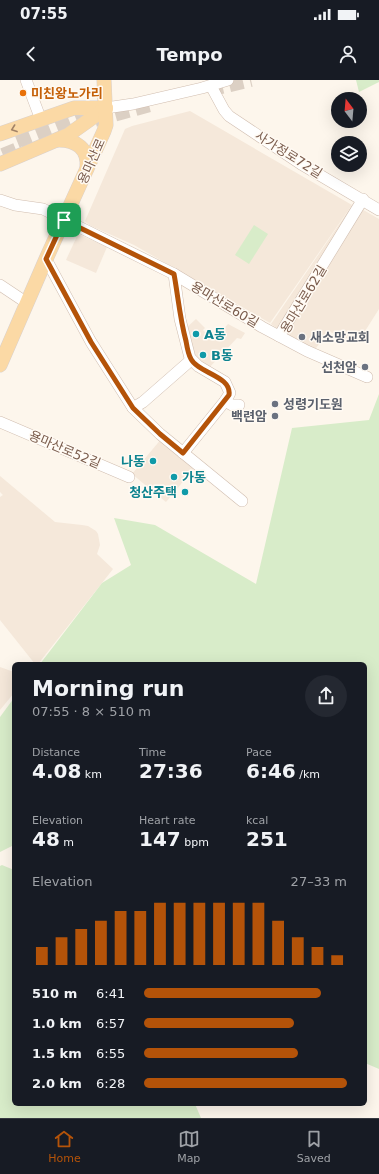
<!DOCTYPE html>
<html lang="en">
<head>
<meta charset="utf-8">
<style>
  :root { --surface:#171b24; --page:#242831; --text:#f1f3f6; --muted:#9ea1a6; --line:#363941; --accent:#b45309 }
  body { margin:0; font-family:"DejaVu Sans","Noto Sans KR",sans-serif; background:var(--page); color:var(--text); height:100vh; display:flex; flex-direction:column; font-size:15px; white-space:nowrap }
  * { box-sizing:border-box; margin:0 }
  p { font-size:13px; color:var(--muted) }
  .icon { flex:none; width:22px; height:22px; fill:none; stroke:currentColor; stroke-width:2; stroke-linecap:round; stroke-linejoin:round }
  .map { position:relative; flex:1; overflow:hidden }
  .side { position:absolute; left:12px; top:582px; width:355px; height:444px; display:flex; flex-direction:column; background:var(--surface); border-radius:6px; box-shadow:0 4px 16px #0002 }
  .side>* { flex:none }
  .needle { width:26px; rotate:344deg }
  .controls { position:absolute; left:331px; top:12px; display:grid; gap:8px }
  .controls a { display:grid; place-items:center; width:36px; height:36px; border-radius:50%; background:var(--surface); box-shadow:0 4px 16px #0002; font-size:20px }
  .pin { position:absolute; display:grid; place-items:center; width:34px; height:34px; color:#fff; margin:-17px; border-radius:8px; box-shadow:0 2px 6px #0006 }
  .round { display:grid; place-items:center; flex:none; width:42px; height:42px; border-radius:21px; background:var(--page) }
  .summary { display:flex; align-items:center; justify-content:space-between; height:68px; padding:0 20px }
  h1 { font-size:22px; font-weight:700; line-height:30px }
  .figures { display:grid; grid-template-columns:repeat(3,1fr); gap:6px; height:68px; padding:4px 20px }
  .figures div { display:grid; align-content:center }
  .figures b { font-size:20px; font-weight:700 }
  .figures small { font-size:11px; font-weight:400 }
  .figures p { font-size:11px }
  .chart { height:112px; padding:8px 20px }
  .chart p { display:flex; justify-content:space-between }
  .chart svg { width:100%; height:72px; margin-top:4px; stroke:var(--accent); stroke-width:6 }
  ul { padding:0 20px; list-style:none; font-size:13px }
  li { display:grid; grid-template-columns:64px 48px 1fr; align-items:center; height:30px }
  li i { height:10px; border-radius:5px; background:var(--accent) }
  .status { display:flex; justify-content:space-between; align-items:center; height:28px; padding:0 20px; background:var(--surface); direction:ltr }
  .status svg { height:11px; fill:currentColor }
  header { display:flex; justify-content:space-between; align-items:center; height:52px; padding:0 20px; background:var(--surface); font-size:18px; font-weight:700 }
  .tab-bar { display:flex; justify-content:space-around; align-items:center; height:56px; border-top:1px solid var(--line); background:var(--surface); font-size:11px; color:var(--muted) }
  .tab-bar a { display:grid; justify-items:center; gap:2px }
  .tab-bar .selected { color:var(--accent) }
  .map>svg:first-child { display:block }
  .residential { fill:#f5e8da }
  .green { fill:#d8ecc9 }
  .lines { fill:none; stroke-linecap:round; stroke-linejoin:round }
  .major-tunnel { stroke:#dcd0c4; stroke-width:14; stroke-dasharray:14 7; stroke-linecap:butt }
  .minor-casing { stroke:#d1beb0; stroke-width:12 }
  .major-casing { stroke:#dad1cd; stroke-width:15 }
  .minor { stroke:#fff; stroke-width:11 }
  .major { stroke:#fbd9a5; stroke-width:14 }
  .oneway { stroke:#a18267 }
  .route-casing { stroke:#fff; stroke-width:8 }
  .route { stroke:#b45309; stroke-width:5 }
  .food-dot { fill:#e8710a; stroke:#fffaf3; stroke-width:1.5 }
  .culture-dot { fill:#0f9aa8; stroke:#fffaf3; stroke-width:1.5 }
  .worship-dot { fill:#6b7280; stroke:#fffaf3; stroke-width:1.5 }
  .labels { text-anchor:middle; stroke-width:3; stroke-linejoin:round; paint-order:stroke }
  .food-label { font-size:13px; font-weight:bold; fill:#c56008; stroke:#fffaf3; text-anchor:start }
  .street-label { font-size:13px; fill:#7a5c4d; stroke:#fffaf3 }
  .culture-label { font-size:13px; font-weight:bold; fill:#0d838f; stroke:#fffaf3; text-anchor:start }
  .worship-label { font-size:13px; font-weight:bold; fill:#5b616d; stroke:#fffaf3; text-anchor:start }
</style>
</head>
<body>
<div class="status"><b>07:55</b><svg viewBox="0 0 49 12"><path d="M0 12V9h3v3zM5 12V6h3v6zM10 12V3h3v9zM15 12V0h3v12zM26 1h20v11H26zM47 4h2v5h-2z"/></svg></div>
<header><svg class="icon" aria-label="back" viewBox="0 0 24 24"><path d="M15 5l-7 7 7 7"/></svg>Tempo<svg class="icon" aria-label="person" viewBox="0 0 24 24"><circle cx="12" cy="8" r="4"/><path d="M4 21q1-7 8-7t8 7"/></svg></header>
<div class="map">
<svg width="379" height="1038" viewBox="0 0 379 1038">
  <rect width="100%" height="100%" fill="#fdf6ec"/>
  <g class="residential">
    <path d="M 190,31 L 352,125 L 270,243 L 134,165 L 89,145 L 85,141 L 125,49 L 132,46 Z"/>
    <path d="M 353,124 L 379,139 L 379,229 L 360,259 L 352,260 L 330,252 L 328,253 L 316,268 L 309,270 L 271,244 Z"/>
    <path d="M 78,154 L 107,167 L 96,193 L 66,180 Z"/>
    <path d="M 196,239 L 205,248 L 203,250 L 213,261 L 228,244 L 245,253 L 241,259 L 237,258 L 207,290 L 199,284 L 184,250 Z"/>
    <path d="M 162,358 L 196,386 L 166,422 L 132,394 Z"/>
    <path d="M 0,396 L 55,442 L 82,445 L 88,446 L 96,451 L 98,454 L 100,465 L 97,474 L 113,489 L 38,584 L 35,584 L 0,540 L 0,417 L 3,415 L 0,412 Z"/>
    <path d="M 0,587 L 14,592 L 14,613 L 0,630 Z"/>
  </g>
  <g class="green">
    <path d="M 356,0 L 379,0 L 379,2 L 359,12 Z"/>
    <path d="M 254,145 L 268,154 L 249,184 L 235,175 Z"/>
    <path d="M 379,314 L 379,989 L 365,983 L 365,584 L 40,584 L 102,503 L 131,485 L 114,438 L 155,445 L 256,504 L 292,348 L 369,340 Z"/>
    <path d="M 14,618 L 14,765 L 0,772 L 0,637 Z"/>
    <path d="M 2,785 L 14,790 L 14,1024 L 195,1024 L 201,1038 L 0,1038 L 0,786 Z"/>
  </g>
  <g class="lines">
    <g class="major-tunnel">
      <path d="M 209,10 L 251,0"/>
      <path d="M 95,40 L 150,25"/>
      <path d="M 17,61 L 80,36 L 101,31"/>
      <path d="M 3,75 L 32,63"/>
    </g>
    <defs>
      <g id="minor">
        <path d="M 26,0 L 41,40"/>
        <path d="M 211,6 L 224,30 L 229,36 L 301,84 L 379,130"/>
        <path d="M 106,28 L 133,24 L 202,8 L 228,0"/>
        <path d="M 0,120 L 15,125 L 43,129 L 174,194 L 262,247 L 307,271 L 367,297"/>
        <path d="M 46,179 L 91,262 L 133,328 L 160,354 L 242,421"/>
        <path d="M 174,194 L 180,239 L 190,278 L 198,286 L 225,302 L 230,313 L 225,321 L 232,325 L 239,325"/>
        <path d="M 0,205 L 27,223"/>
        <path d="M 279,256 L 363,119"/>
        <path d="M 133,328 L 143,322 L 191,280"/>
        <path d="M 0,342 L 129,397"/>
        <path d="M 183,373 L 225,321"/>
      </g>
      <g id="major">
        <path d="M 0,54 L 74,28 L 106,28"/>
        <path d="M 57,60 C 76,59 89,69 87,88"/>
        <path d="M 0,84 L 68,55 L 106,28"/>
        <path d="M 0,285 L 46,179 L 104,51 L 106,45 L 104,0"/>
      </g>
    </defs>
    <use href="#minor" class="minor-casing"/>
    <use href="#major" class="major-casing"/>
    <use href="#minor" class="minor"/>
    <use href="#major" class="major"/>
  </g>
  <defs><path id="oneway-chevron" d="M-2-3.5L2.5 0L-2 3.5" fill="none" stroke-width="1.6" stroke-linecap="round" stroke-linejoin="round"/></defs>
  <use class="oneway" href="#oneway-chevron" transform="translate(14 49) rotate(160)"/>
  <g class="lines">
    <defs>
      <path id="route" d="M 64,140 L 174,194 C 178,216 180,239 186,261 C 187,267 188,274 191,279 C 198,293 232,296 229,315 L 183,373 L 160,354 L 133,328 L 91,262 L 46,179 Z"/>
    </defs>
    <use href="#route" class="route-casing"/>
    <use href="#route" class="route"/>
  </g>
  <circle class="food-dot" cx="23" cy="13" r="4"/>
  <g class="culture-dot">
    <circle cx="196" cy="254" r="4"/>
    <circle cx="203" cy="275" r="4"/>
    <circle cx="153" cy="381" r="4"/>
    <circle cx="174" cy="397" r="4"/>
    <circle cx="185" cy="412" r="4"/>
  </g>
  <g class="worship-dot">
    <circle cx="302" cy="257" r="4"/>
    <circle cx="365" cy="287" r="4"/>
    <circle cx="275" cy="324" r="4"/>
    <circle cx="275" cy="336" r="4"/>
  </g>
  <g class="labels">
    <g class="food-label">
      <text x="31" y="18">미친왕노가리</text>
    </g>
    <g class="street-label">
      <text transform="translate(289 74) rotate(32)" y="5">사가정로72길</text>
      <text transform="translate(91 81) rotate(-66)" y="5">용마산로</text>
      <text transform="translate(303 219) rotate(-59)" y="5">용마산로62길</text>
      <text transform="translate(225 224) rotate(31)" y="5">용마산로60길</text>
      <text transform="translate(65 369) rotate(23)" y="5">용마산로52길</text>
    </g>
    <g class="culture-label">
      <text x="204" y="259">A동</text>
      <text x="211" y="280">B동</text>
      <text x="145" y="386" text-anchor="end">나동</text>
      <text x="182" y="402">가동</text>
      <text x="177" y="417" text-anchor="end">청산주택</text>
    </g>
    <g class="worship-label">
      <text x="310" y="262">새소망교회</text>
      <text x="357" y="292" text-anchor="end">선천암</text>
      <text x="283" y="329">성령기도원</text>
      <text x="267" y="341" text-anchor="end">백련암</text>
    </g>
  </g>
</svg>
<div class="controls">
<a><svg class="needle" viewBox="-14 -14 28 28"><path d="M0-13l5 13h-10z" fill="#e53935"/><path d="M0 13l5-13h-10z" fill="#9ea1a6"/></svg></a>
<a><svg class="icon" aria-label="layers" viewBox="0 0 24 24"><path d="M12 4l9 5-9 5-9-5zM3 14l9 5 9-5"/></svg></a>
</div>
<div class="pin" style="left:64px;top:140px;background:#1e9e55"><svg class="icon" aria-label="arrive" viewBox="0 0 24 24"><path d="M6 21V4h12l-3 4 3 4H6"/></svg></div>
<section class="side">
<div class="summary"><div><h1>Morning run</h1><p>07:55 · 8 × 510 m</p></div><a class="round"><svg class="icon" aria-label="share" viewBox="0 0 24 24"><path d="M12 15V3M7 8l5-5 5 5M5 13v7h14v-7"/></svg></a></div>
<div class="figures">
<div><p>Distance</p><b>4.08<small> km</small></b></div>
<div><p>Time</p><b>27:36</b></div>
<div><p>Pace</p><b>6:46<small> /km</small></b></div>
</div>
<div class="figures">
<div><p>Elevation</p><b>48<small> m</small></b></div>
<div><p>Heart rate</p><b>147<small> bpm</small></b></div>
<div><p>kcal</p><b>251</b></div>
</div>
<div class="chart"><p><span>Elevation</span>27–33 m</p>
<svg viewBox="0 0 160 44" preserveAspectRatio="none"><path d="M5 44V33M15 44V27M25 44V22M35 44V17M45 44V11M55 44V11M65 44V6M75 44V6M85 44V6M95 44V6M105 44V6M115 44V6M125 44V17M135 44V27M145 44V33M155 44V38"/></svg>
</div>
<ul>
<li><b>510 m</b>6:41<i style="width:87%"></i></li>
<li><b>1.0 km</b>6:57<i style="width:74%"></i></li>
<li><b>1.5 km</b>6:55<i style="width:76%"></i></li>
<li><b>2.0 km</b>6:28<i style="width:100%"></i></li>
</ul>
</section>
</div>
<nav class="tab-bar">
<a class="selected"><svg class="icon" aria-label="home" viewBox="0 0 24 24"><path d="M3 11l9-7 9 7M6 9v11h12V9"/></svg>Home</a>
<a><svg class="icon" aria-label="map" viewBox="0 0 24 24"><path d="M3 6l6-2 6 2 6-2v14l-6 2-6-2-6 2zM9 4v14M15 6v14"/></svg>Map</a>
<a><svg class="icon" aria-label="saved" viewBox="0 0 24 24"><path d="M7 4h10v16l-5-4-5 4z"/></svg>Saved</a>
</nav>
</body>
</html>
